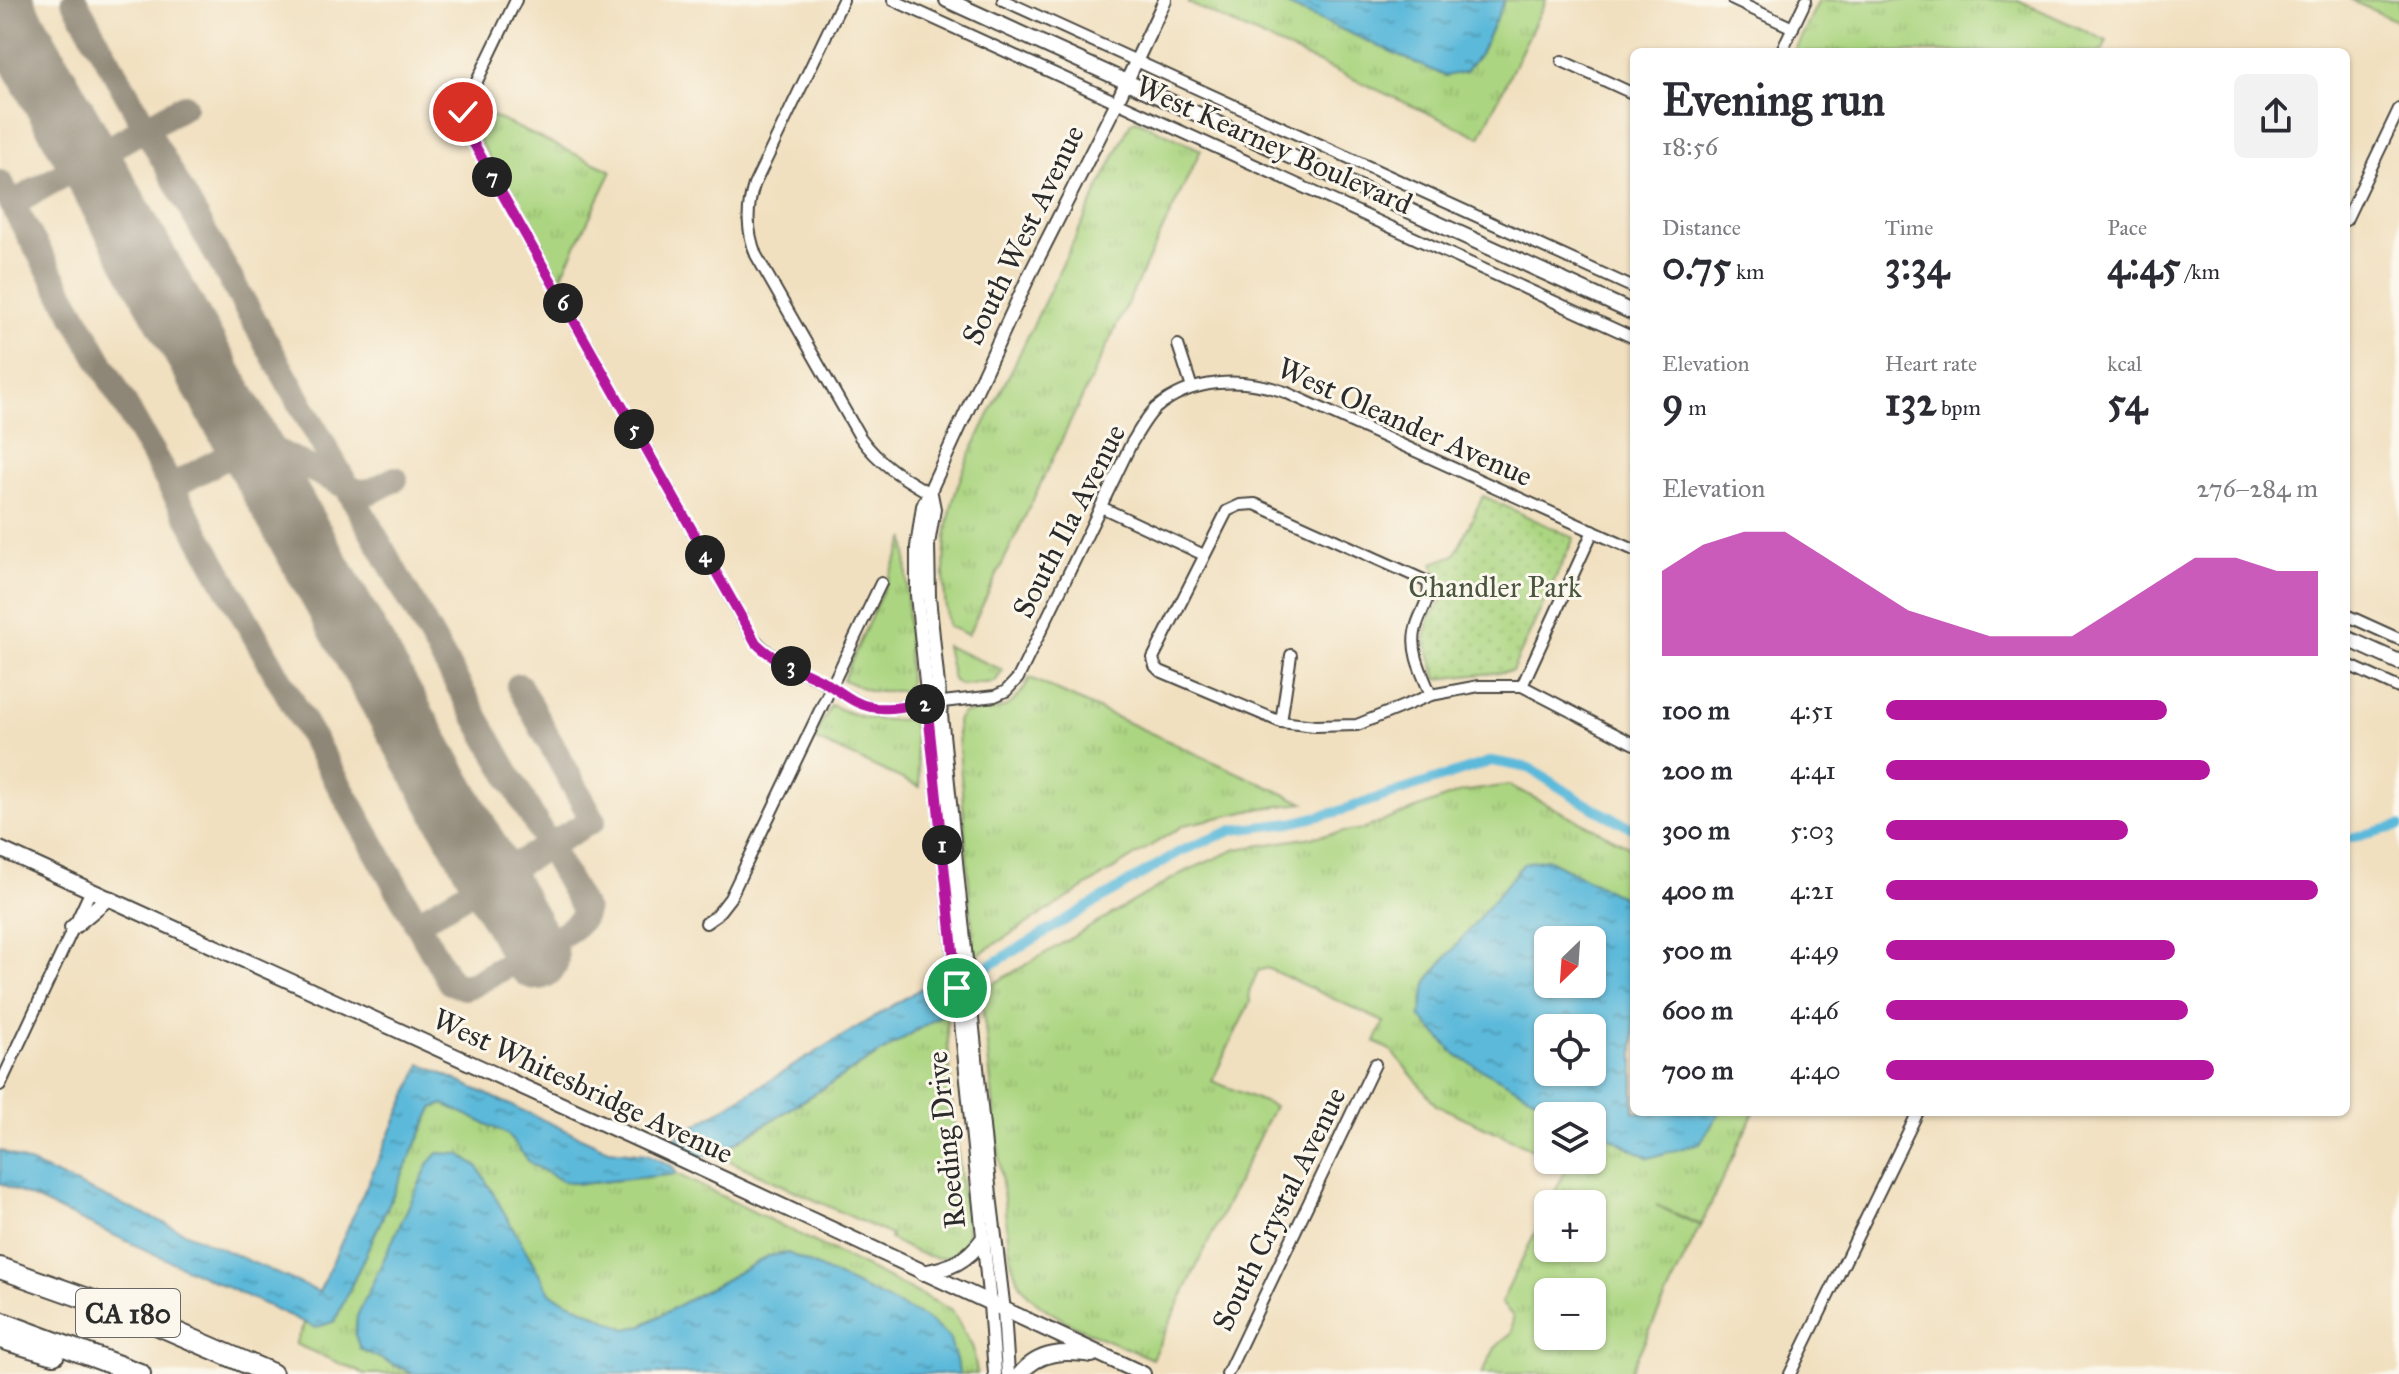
<!DOCTYPE html>
<html lang="en">
<head>
<meta charset="utf-8">
<style>
  :root { --surface:#fff; --page:#f2f2f3; --text:#2b2b33; --muted:#7c7c81; --accent:#b5179e }
  body { margin:0; font-family:"IM FELL Great Primer",serif; background:var(--page); color:var(--text); height:100vh; display:flex; flex-direction:column; font-size:30px; white-space:nowrap }
  * { box-sizing:border-box; margin:0 }
  p { font-size:26px; color:var(--muted) }
  .icon { flex:none; width:44px; height:44px; fill:none; stroke:currentColor; stroke-width:2; stroke-linecap:round; stroke-linejoin:round }
  .map { position:relative; flex:1; overflow:hidden }
  .drawer { position:absolute; left:1630px; top:48px; width:720px; height:1068px; display:flex; flex-direction:column; background:var(--surface); border-radius:12px; box-shadow:0 2px 6px #0004 }
  .drawer>* { flex:none }
  .needle { width:52px; rotate:205deg }
  .tools { position:absolute; left:1534px; top:926px; display:grid; gap:16px }
  .tools a { display:grid; place-items:center; width:72px; height:72px; border-radius:12px; background:var(--surface); box-shadow:0 2px 6px #0004; font-size:40px }
  .pin { position:absolute; display:grid; place-items:center; width:68px; height:68px; color:#fff; margin:-34px; border:4px solid #fff; border-radius:50%; box-shadow:0 2px 8px #0007 }
  .km { position:absolute; width:40px; height:40px; margin:-20px; border-radius:50%; background:#222; color:#fff; font-size:22px; line-height:40px; text-align:center }
  .round { display:grid; place-items:center; flex:none; width:84px; height:84px; border-radius:12px; background:var(--page) }
  .head { display:flex; align-items:center; justify-content:space-between; height:136px; padding:0 32px }
  h1 { font-size:44px; font-weight:800; line-height:60px }
  .figures { display:grid; grid-template-columns:repeat(3,1fr); gap:12px; height:136px; padding:8px 32px }
  .figures div { display:grid; align-content:center }
  .figures b { font-size:40px; font-weight:800 }
  .figures small { font-size:22px; font-weight:400 }
  .figures p { font-size:22px }
  .chart { height:224px; padding:16px 32px }
  .chart p { display:flex; justify-content:space-between }
  .chart svg { width:100%; height:144px; margin-top:8px; fill:var(--accent); opacity:.7 }
  ul { padding:0 32px; list-style:none; font-size:26px }
  li { display:grid; grid-template-columns:128px 96px 1fr; align-items:center; height:60px }
  li i { height:20px; border-radius:10px; background:var(--accent) }
  .map>svg:first-child { display:block }
  .grass { fill:url(#grass-tufts); stroke:#6c8056; stroke-width:2; fill-rule:evenodd }
  .park { fill:url(#park-dots); stroke:#6c8056; stroke-width:2 }
  .water { fill:url(#water-ripples); stroke:#447282; stroke-width:2; fill-rule:evenodd }
  .lines { fill:none; stroke-linecap:round; stroke-linejoin:round }
  .canal { stroke:#5cb9da; stroke-width:10 }
  .taxiway { stroke:#8e8676; stroke-width:26 }
  .runway { stroke:#8e8676; stroke-width:64 }
  .minor-casing { stroke:#494641; stroke-width:14 }
  .tertiary-casing { stroke:#494641; stroke-width:16 }
  .secondary-casing { stroke:#494641; stroke-width:18 }
  .motorway-casing { stroke:#494641; stroke-width:24 }
  .minor { stroke:#fff; stroke-width:10 }
  .tertiary { stroke:#fff; stroke-width:12 }
  .secondary { stroke:#fff; stroke-width:14 }
  .motorway { stroke:#fff; stroke-width:20 }
  .route-casing { stroke:#fff; stroke-width:16 }
  .route { stroke:#b5179e; stroke-width:10 }
  .labels { text-anchor:middle; stroke-width:6; stroke-linejoin:round; paint-order:stroke }
  .shield { fill:#fbf7ec; stroke:#696865; stroke-width:2 }
  .shield-label { font-size:28px; font-weight:bold; fill:#2b2b2b }
  .street-label { font-size:30px; fill:#2b2b2b; stroke:#fbf7ec }
  .park-label { font-size:30px; fill:#4b5640; stroke:#fbf7ec }
</style>
</head>
<body>
<div class="map">
<svg width="2399" height="1374" viewBox="0 0 2399 1374">
  <defs>
    <pattern id="grass-tufts" width="24" height="20" patternUnits="userSpaceOnUse" patternTransform="scale(2)"><rect width="24" height="20" fill="#acd581"/><path d="M3 7l-1-3M5 7V3M7 7l1-3M15 17l-1-3M17 17v-4M19 17l1-3" fill="none" stroke="#94b770"/></pattern>
    <pattern id="park-dots" width="8" height="8" patternUnits="userSpaceOnUse" patternTransform="scale(2)"><rect width="8" height="8" fill="#acd581"/><path d="M2 2h.1M6 6h.1" fill="none" stroke="#94b770" stroke-width="1.8" stroke-linecap="round"/></pattern>
    <pattern id="water-ripples" width="26" height="14" patternUnits="userSpaceOnUse" patternTransform="scale(2)"><rect width="26" height="14" fill="#5cb9da"/><path d="M2 4q2-2 4 0t4 0M15 11q2-2 4 0t4 0" fill="none" stroke="#4c97b1"/></pattern>
  </defs>
  <rect width="100%" height="100%" fill="#fbf7ec"/>
  <filter id="ink" filterUnits="userSpaceOnUse"><feTurbulence type="fractalNoise" baseFrequency=".0125" numOctaves="2"/><feDisplacementMap in="SourceGraphic" scale="16" xChannelSelector="R" yChannelSelector="G"/><feConvolveMatrix kernelMatrix="1 2 1 2 8 2 1 2 1" color-interpolation-filters="sRGB"/></filter>
  <filter id="wash" filterUnits="userSpaceOnUse"><feTurbulence type="fractalNoise" baseFrequency=".006" numOctaves="4" result="noise"/><feDisplacementMap in="SourceGraphic" scale="32" xChannelSelector="R" yChannelSelector="G"/><feGaussianBlur stdDeviation="1.8" result="paint"/><feColorMatrix in="noise" values="0 0 0 0 0 0 0 0 0 0 0 0 0 0 0 0 0 1.4 0 .05"/><feComposite in="paint" operator="in"/></filter>
  <g filter="url(#wash)">
    <rect width="100%" height="100%" fill="#f1e0c0"/>
    <g class="grass">
      <path d="M 1189,0 L 1546,0 L 1480,137 L 1188,3 Z"/>
      <path d="M 1819,0 L 2018,0 L 2107,41 L 2102,52 L 1794,52 Z"/>
      <path d="M 2350,0 L 2399,0 L 2399,22 Z"/>
      <path d="M 479,110 L 612,171 L 559,281 L 474,131 L 473,122 Z"/>
      <path d="M 1136,120 L 1201,150 L 968,635 L 948,626 C 942,585 942,545 952,505 C 965,456 992,410 1014,365 C 1053,284 1092,203 1131,122 Z"/>
      <path d="M 906,538 L 909,684 L 904,691 L 870,691 L 843,680 Z"/>
      <path d="M 946,646 L 1003,670 L 995,682 L 960,685 L 953,680 Z"/>
      <path d="M 1030,678 L 1304,803 L 1263,808 L 1184,825 L 974,957 L 957,720 L 963,713 C 1000,709 1011,714 1030,678 Z"/>
      <path d="M 831,705 C 858,718 877,722 907,719 L 913,724 L 920,787 L 814,739 Z"/>
      <path d="M 1509,785 L 1634,849 L 1634,1112 L 1754,1112 L 1701,1225 L 1656,1205 L 1700,1226 L 1629,1374 L 1482,1374 L 1495,1348 L 1512,1332 L 1513,1316 L 1501,1303 L 1548,1206 L 1548,1248 L 1592,1248 L 1592,1204 L 1549,1204 L 1568,1165 L 1557,1160 L 1592,1160 L 1592,1116 L 1548,1116 L 1548,1156 L 1436,1105 L 1392,1051 L 1375,1042 L 1384,1022 L 1267,968 L 1258,971 L 1249,991 L 1250,1002 L 1212,1081 L 1274,1106 L 1152,1359 C 1115,1342 1042,1319 1021,1285 C 1015,1275 1012,1265 1010,1255 L 981,991 L 1182,873 L 1237,849 L 1363,829 L 1461,792 ZM 1548,940 L 1592,940 L 1592,984 L 1548,984 ZM 1548,1028 L 1592,1028 L 1592,1072 L 1548,1072 ZM 1548,1292 L 1592,1292 L 1592,1336 L 1548,1336 Z"/>
      <path d="M 946,1012 L 952,1104 L 968,1239 C 949,1274 916,1252 890,1239 L 891,1235 L 717,1155 Z"/>
      <path d="M 444,1104 L 508,1134 L 531,1164 L 562,1181 L 581,1184 L 677,1174 L 952,1310 L 973,1348 L 977,1374 L 364,1374 L 295,1344 L 305,1322 L 316,1328 L 433,1108 Z"/>
    </g>
    <path class="park" d="M 1483,496 L 1574,538 L 1512,671 L 1437,679 L 1425,639 L 1429,619 L 1442,602 L 1443,592 L 1433,563 L 1455,555 Z"/>
    <g class="water">
      <path d="M 1276,0 L 1505,0 L 1480,54 L 1465,72 L 1445,76 Z"/>
      <path d="M 1547,859 L 1634,903 L 1634,1112 L 1720,1112 L 1700,1143 L 1649,1158 L 1592,1128 L 1592,1116 L 1568,1116 L 1457,1056 L 1420,1017 L 1427,981 L 1524,863 ZM 1548,940 L 1592,940 L 1592,984 L 1548,984 ZM 1548,1028 L 1592,1028 L 1592,1072 L 1548,1072 Z"/>
      <path d="M 943,975 L 946,1012 L 717,1154 L 694,1157 L 678,1149 L 675,1138 Z"/>
      <path d="M 421,1064 L 609,1150 L 647,1154 L 672,1166 L 677,1174 L 581,1184 L 562,1181 L 531,1164 L 507,1134 L 444,1104 L 433,1108 L 335,1321 L 316,1328 L 0,1183 L 0,1150 L 319,1292 Z"/>
      <path d="M 438,1153 L 460,1154 L 478,1167 L 551,1294 L 626,1329 L 641,1326 L 768,1256 L 788,1253 L 924,1317 L 949,1337 L 960,1374 L 413,1374 L 360,1349 L 355,1335 L 357,1316 L 429,1163 Z"/>
    </g>
    <g class="lines">
      <g class="canal">
        <path d="M 2346,839 L 2399,826"/>
        <path d="M 984,969 L 1181,851 L 1233,830 L 1291,823 L 1336,812 L 1492,761 L 1529,768 L 1591,807 L 1634,829"/>
      </g>
      <g class="taxiway">
        <path d="M 74,0 L 585,911 C 582,926 553,943 538,940 C 528,938 523,930 517,924"/>
        <path d="M 0,183 L 450,982 L 464,987 L 474,984 L 518,959 L 524,944 L 517,924"/>
        <path d="M 12,204 L 184,106"/>
        <path d="M 243,435 L 358,492 L 372,491 L 395,479"/>
        <path d="M 171,487 L 248,445"/>
        <path d="M 416,923 L 593,820 L 519,686"/>
      </g>
      <path class="runway" d="M 0,2 L 537,958"/>
    </g>
  </g>
  <g filter="url(#ink)">
    <g class="lines">
      <defs>
        <g id="minor">
          <path d="M 516,0 L 465,106 L 463,123 L 751,635 C 769,659 794,667 820,680 C 841,691 856,706 882,709 L 995,696 L 1006,691 L 1018,678 L 1131,444 C 1138,433 1146,417 1156,408 C 1192,378 1242,377 1285,392 L 1634,550"/>
          <path d="M 843,0 L 754,185 C 746,210 747,231 756,255 L 860,437 C 879,464 903,478 931,494"/>
          <path d="M 893,0 L 1634,338"/>
          <path d="M 1003,0 L 1634,288"/>
          <path d="M 1733,0 L 1793,28"/>
          <path d="M 1781,52 L 1806,0"/>
          <path d="M 1562,61 L 1634,94"/>
          <path d="M 2346,220 L 2399,109"/>
          <path d="M 1178,345 L 1192,388"/>
          <path d="M 1101,507 L 1204,555"/>
          <path d="M 2346,615 L 2399,639"/>
          <path d="M 2346,664 L 2399,688"/>
          <path d="M 1522,686 L 1593,531"/>
          <path d="M 1431,695 C 1423,675 1411,654 1415,632 C 1418,614 1432,600 1428,582 L 1255,504 L 1240,505 L 1227,511 L 1153,658 L 1155,666 L 1160,671 L 1281,722 L 1315,726 L 1357,725 L 1431,695 L 1479,686 L 1522,686 L 1634,744"/>
          <path d="M 1281,722 L 1291,655"/>
          <path d="M 706,923 L 716,916 L 730,898 L 881,583"/>
          <path d="M 0,1085 L 91,890"/>
          <path d="M 1227,1374 L 1375,1064"/>
          <path d="M 1790,1374 L 1918,1112"/>
        </g>
        <g id="tertiary">
          <path d="M 931,494 L 934,509 L 928,544 L 929,597 L 990,1195 L 1004,1311 L 1008,1374"/>
          <path d="M 995,1374 L 990,1304 L 917,595 L 917,547 L 923,506 L 1029,276 L 1117,102 L 1165,0"/>
        </g>
        <g id="secondary">
          <path d="M 947,0 L 1634,313"/>
          <path d="M 2346,638 L 2399,662"/>
          <path d="M 0,849 L 659,1149 L 1143,1374"/>
          <path d="M 72,928 L 108,898"/>
          <path d="M 923,1273 C 950,1268 966,1262 983,1239"/>
          <path d="M 1020,1374 C 1039,1351 1064,1351 1092,1355"/>
        </g>
        <g id="motorway">
          <path d="M 0,1268 L 147,1320 L 272,1374"/>
          <path d="M 0,1322 L 140,1374"/>
          <path d="M 0,1338 L 54,1354"/>
        </g>
      </defs>
      <use href="#minor" class="minor-casing"/>
      <use href="#tertiary" class="tertiary-casing"/>
      <use href="#secondary" class="secondary-casing"/>
      <use href="#motorway" class="motorway-casing"/>
      <use href="#minor" class="minor"/>
      <use href="#tertiary" class="tertiary"/>
      <use href="#secondary" class="secondary"/>
      <use href="#motorway" class="motorway"/>
    </g>
  </g>
  <g class="lines" filter="url(#ink)">
    <defs>
      <path id="route" d="M 463,112 L 465,128 L 756,643 C 775,662 798,668 821,680 C 838,689 851,703 871,707 C 888,711 910,705 927,703 L 957,988"/>
    </defs>
    <use href="#route" class="route-casing"/>
    <use href="#route" class="route"/>
  </g>
  <g class="labels">
    <rect class="shield" x="76" y="1289" width="104" height="48" rx="6"/>
    <g class="shield-label">
      <text x="128" y="1323">CA 180</text>
    </g>
    <g class="street-label">
      <text transform="translate(1274 145) rotate(24)" y="10">West Kearney Boulevard</text>
      <text transform="translate(1023 235) rotate(-64)" y="10">South West Avenue</text>
      <text transform="translate(1405 422) rotate(24)" y="10">West Oleander Avenue</text>
      <text transform="translate(1069 521) rotate(-63)" y="10">South Ila Avenue</text>
      <text transform="translate(583 1086) rotate(25)" y="10">West Whitesbridge Avenue</text>
      <text transform="translate(946 1140) rotate(-96)" y="10">Roeding Drive</text>
      <text transform="translate(1279 1209) rotate(-64)" y="10">South Crystal Avenue</text>
    </g>
    <g class="park-label">
      <text x="1495" y="597">Chandler Park</text>
    </g>
  </g>
</svg>
<div class="tools">
<a><svg class="needle" viewBox="-14 -14 28 28"><path d="M0-13l5 13h-10z" fill="#e53935"/><path d="M0 13l5-13h-10z" fill="#7c7c81"/></svg></a>
<a><svg class="icon" aria-label="locate" viewBox="0 0 24 24"><circle cx="12" cy="12" r="6"/><path d="M12 2v4M12 18v4M2 12h4M18 12h4"/></svg></a>
<a><svg class="icon" aria-label="layers" viewBox="0 0 24 24"><path d="M12 4l9 5-9 5-9-5zM3 14l9 5 9-5"/></svg></a>
<a>+</a>
<a>−</a>
</div>
<div class="pin" style="left:957px;top:988px;background:#1e9e55"><svg class="icon" aria-label="arrive" viewBox="0 0 24 24"><path d="M6 21V4h12l-3 4 3 4H6"/></svg></div>
<div class="pin" style="left:463px;top:112px;background:#d93025"><svg class="icon" aria-label="check" viewBox="0 0 24 24"><path d="M5 12l5 5 9-10"/></svg></div>
<b class="km" style="left:942px;top:845px">1</b>
<b class="km" style="left:925px;top:704px">2</b>
<b class="km" style="left:791px;top:666px">3</b>
<b class="km" style="left:705px;top:555px">4</b>
<b class="km" style="left:634px;top:429px">5</b>
<b class="km" style="left:563px;top:303px">6</b>
<b class="km" style="left:492px;top:177px">7</b>
<section class="drawer">
<div class="head"><div><h1>Evening run</h1><p>18:56</p></div><a class="round"><svg class="icon" aria-label="share" viewBox="0 0 24 24"><path d="M12 15V3M7 8l5-5 5 5M5 13v7h14v-7"/></svg></a></div>
<div class="figures">
<div><p>Distance</p><b>0.75<small> km</small></b></div>
<div><p>Time</p><b>3:34</b></div>
<div><p>Pace</p><b>4:45<small> /km</small></b></div>
</div>
<div class="figures">
<div><p>Elevation</p><b>9<small> m</small></b></div>
<div><p>Heart rate</p><b>132<small> bpm</small></b></div>
<div><p>kcal</p><b>54</b></div>
</div>
<div class="chart"><p><span>Elevation</span>276–284 m</p>
<svg viewBox="0 0 160 44" preserveAspectRatio="none"><path d="M0 44V18L10 10L20 6L30 6L40 14L50 22L60 30L70 34L80 38L90 38L100 38L110 30L120 22L130 14L140 14L150 18L160 18V44z"/></svg>
</div>
<ul>
<li><b>100 m</b>4:51<i style="width:65%"></i></li>
<li><b>200 m</b>4:41<i style="width:75%"></i></li>
<li><b>300 m</b>5:03<i style="width:56%"></i></li>
<li><b>400 m</b>4:21<i style="width:100%"></i></li>
<li><b>500 m</b>4:49<i style="width:67%"></i></li>
<li><b>600 m</b>4:46<i style="width:70%"></i></li>
<li><b>700 m</b>4:40<i style="width:76%"></i></li>
</ul>
</section>
</div>
</body>
</html>
